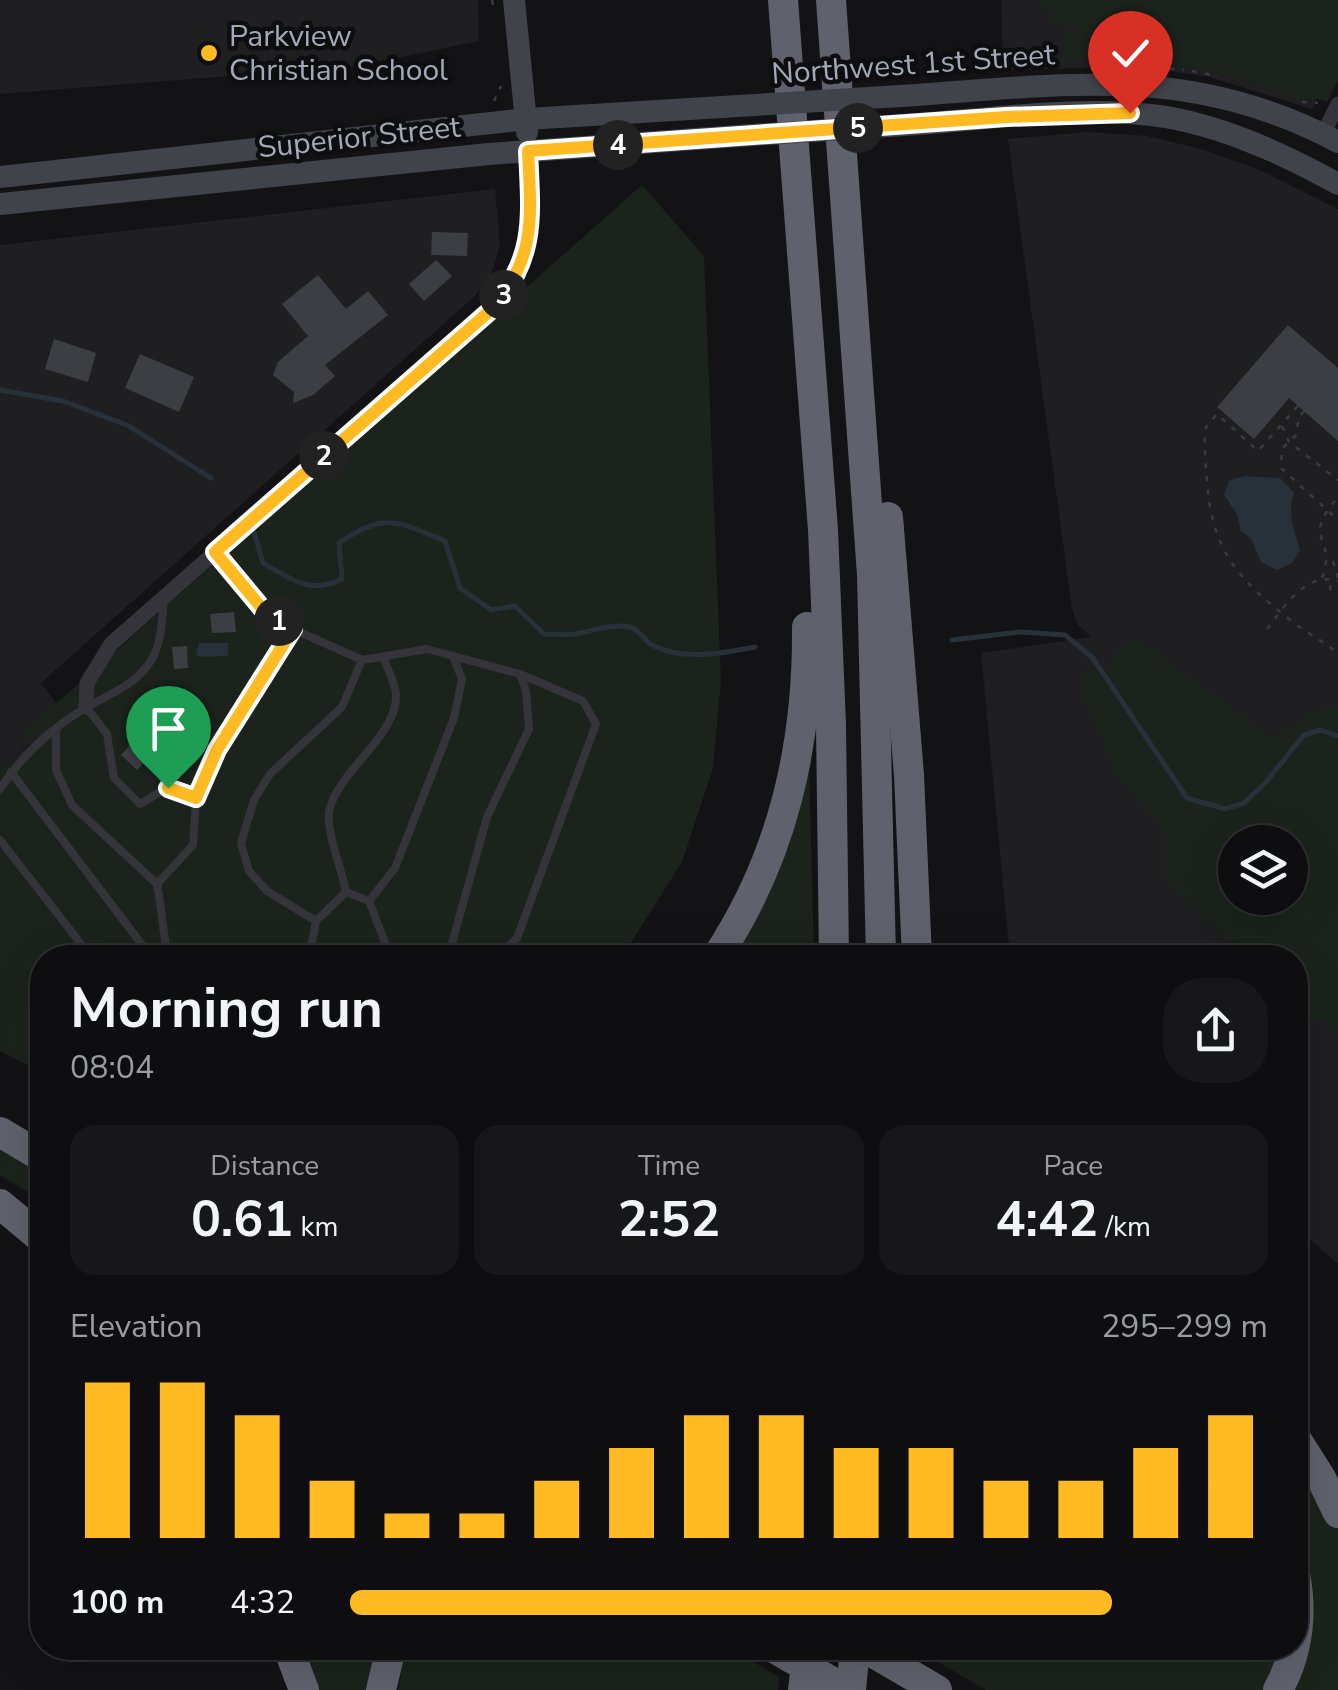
<!DOCTYPE html>
<html lang="en">
<head>
<meta charset="utf-8">
<style>
  :root { --surface:#0e0e10; --page:#171719; --text:#f1f3f6; --muted:#9b9c9f; --line:#2e2e30; --accent:#ffbb21 }
  body { margin:0; font-family:"Nunito Sans",sans-serif; background:var(--page); color:var(--text); height:100vh; display:flex; flex-direction:column; font-size:38px; white-space:nowrap }
  * { box-sizing:border-box; margin:0 }
  p { font-size:32px; color:var(--muted) }
  .icon { flex:none; width:55px; height:55px; fill:none; stroke:currentColor; stroke-width:2; stroke-linecap:round; stroke-linejoin:round }
  .map { position:relative; flex:1; overflow:hidden }
  .drawer { position:absolute; left:30px; top:945px; width:1278px; height:715px; display:flex; flex-direction:column; background:var(--surface); border-radius:40px; box-shadow:0 10px 40px #0002,0 0 0 2px var(--line) }
  .drawer>* { flex:none }
  .controls { position:absolute; left:1218px; top:825px; display:grid; gap:20px }
  .controls a { display:grid; place-items:center; width:90px; height:90px; border-radius:50%; background:var(--surface); box-shadow:0 10px 40px #0002,0 0 0 2px var(--line); font-size:50px }
  .pin { position:absolute; display:grid; place-items:center; width:85px; height:85px; color:#fff; margin:-102px -42px; border-radius:50% 50% 50% 0; rotate:-45deg; box-shadow:0 0 10px #0007 }
  .pin .icon { rotate:45deg }
  .km { position:absolute; width:50px; height:50px; margin:-25px; border-radius:50%; background:#222; color:#fff; font-size:28px; line-height:50px; text-align:center }
  .round { display:grid; place-items:center; flex:none; width:105px; height:105px; border-radius:40px; background:var(--page) }
  .head { display:flex; align-items:center; justify-content:space-between; height:170px; padding:0 40px }
  h1 { font-size:55px; font-weight:700; line-height:75px }
  .stats { display:grid; grid-template-columns:repeat(3,1fr); gap:15px; height:170px; padding:10px 40px }
  .stats div { display:grid; align-content:center; border-radius:25px; background:var(--page); text-align:center }
  .stats b { font-size:50px; font-weight:700 }
  .stats small { font-size:28px; font-weight:400 }
  .stats p { font-size:28px }
  .chart { height:280px; padding:20px 40px }
  .chart p { display:flex; justify-content:space-between }
  .chart svg { width:100%; height:180px; margin-top:10px; stroke:var(--accent); stroke-width:6 }
  ul { padding:0 40px; list-style:none; font-size:32px }
  li { display:grid; grid-template-columns:160px 120px 1fr; align-items:center; height:75px }
  li i { height:25px; border-radius:12px; background:var(--accent) }
  .map>svg:first-child { display:block }
  .built { fill:#1f1f22; fill-rule:evenodd }
  .green { fill:#1b231c; fill-rule:evenodd }
  .water { fill:#28313a }
  .lines { fill:none; stroke-linecap:round; stroke-linejoin:round }
  .stream { stroke:#28313a; stroke-width:5 }
  .building { fill:#3c3e43 }
  .path { stroke:#3a3b41; stroke-width:2.5; stroke-dasharray:5 8; stroke-linecap:butt }
  .lane { stroke:#34343a; stroke-width:8 }
  .street { stroke:#34343a; stroke-width:15 }
  .secondary { stroke:#41434a; stroke-width:22 }
  .highway { stroke:#5f626c; stroke-width:30 }
  .secondary-bridge { stroke:#41434a; stroke-width:22 }
  .highway-bridge { stroke:#5f626c; stroke-width:30 }
  .route-casing { stroke:#fff; stroke-width:20 }
  .route { stroke:#ffbb21; stroke-width:12 }
  .poi-dot { fill:#ffbb21; stroke:#0e0e10; stroke-width:4 }
  .labels { text-anchor:middle; stroke-width:9; stroke-linejoin:round; paint-order:stroke }
  .poi-label { font-size:30px; fill:#a3a9b7; stroke:#0e0e10; text-anchor:start }
  .street-label { font-size:30px; fill:#a3a9b7; stroke:#0e0e10 }
</style>
</head>
<body>
<div class="map">
<svg width="1338" height="1690" viewBox="0 0 1338 1690">
  <rect width="100%" height="100%" fill="#131315"/>
  <g class="built">
    <path d="M 0,0 L 478,0 L 479,41 L 357,66 L 0,94 Z"/>
    <path d="M 1001,0 L 1338,0 L 1338,56 L 1312,109 L 1209,77 L 1161,70 L 1120,67 L 1003,70 Z"/>
    <path d="M 1087,132 L 1147,136 L 1198,148 L 1260,170 L 1338,209 L 1338,1264 L 1295,1226 L 1295,958 L 1010,957 L 981,653 L 1091,637 L 1078,625 L 1072,609 L 1008,139 ZM 1235,842 L 1290,842 L 1290,898 L 1235,898 Z"/>
    <path d="M 495,189 L 500,245 L 492,272 L 476,295 L 41,683 L 57,704 L 24,733 L 31,742 L 0,769 L 0,245 Z"/>
  </g>
  <g class="green">
    <path d="M 1041,0 L 1338,0 L 1338,81 L 1327,102 L 1314,98 L 1299,99 L 1247,80 L 1174,64 L 1057,61 L 1068,45 L 1063,39 L 1067,34 L 1079,36 L 1081,29 C 1060,27 1048,22 1041,0 Z"/>
    <path d="M 642,185 L 704,256 L 721,681 L 713,768 L 682,862 L 630,944 L 616,957 L 42,958 L 42,1073 L 0,1051 L 0,769 L 31,743 L 23,733 Z"/>
    <path d="M 1134,636 L 1272,738 L 1325,707 L 1338,707 L 1338,1027 L 1311,1018 L 1295,1003 L 1295,958 L 1247,957 L 1166,881 L 1166,832 L 1119,778 L 1083,698 L 1083,671 L 1111,669 L 1112,657 ZM 1235,842 L 1290,842 L 1290,898 L 1235,898 Z"/>
    <path d="M 809,761 L 814,957 L 725,958 Z"/>
    <path d="M 0,1145 L 42,1170 L 42,1201 L 0,1175 Z"/>
    <path d="M 1295,1444 L 1338,1525 L 1338,1690 L 1293,1690 L 1308,1572 L 1295,1531 Z"/>
    <path d="M 298,1648 L 384,1648 L 374,1690 L 313,1690 Z"/>
    <path d="M 409,1648 L 730,1648 L 779,1677 L 778,1690 L 398,1690 L 404,1656 Z"/>
    <path d="M 914,1648 L 1285,1648 L 1269,1690 L 986,1690 Z"/>
  </g>
  <g class="water">
    <path d="M 1244,476 L 1280,478 L 1294,493 C 1287,514 1294,529 1300,550 L 1292,563 L 1277,570 L 1261,562 L 1251,538 L 1241,531 L 1237,514 L 1224,495 L 1229,481 Z"/>
    <path d="M 199,643 L 228,643 L 228,656 L 199,657 L 196,654 Z"/>
  </g>
  <g class="lines">
    <g class="stream">
      <path d="M 0,390 L 63,401 L 127,425 L 211,478"/>
      <path d="M 254,532 L 263,563 C 291,579 310,595 342,579 L 339,543 C 385,512 396,521 445,541 L 460,588 L 491,610 L 515,606 L 544,634 C 554,634 565,635 575,634 C 594,631 611,623 630,627 C 641,630 644,642 654,646 C 684,661 724,653 755,647"/>
      <path d="M 952,640 L 1021,632 L 1065,635 L 1092,657 L 1187,798 L 1225,809 L 1244,803 L 1266,782 L 1304,735 L 1320,730 L 1338,736"/>
    </g>
  </g>
  <g class="building">
    <path d="M 432,232 L 468,233 L 467,256 L 431,255 Z"/>
    <path d="M 436,260 L 452,276 L 424,301 L 409,284 Z"/>
    <path d="M 318,275 L 346,309 L 368,291 L 388,315 L 325,365 L 335,376 L 313,395 L 293,403 L 294,392 L 273,375 L 278,362 L 308,336 L 282,304 Z"/>
    <path d="M 1288,325 L 1338,368 L 1338,441 L 1289,398 L 1254,439 L 1217,407 Z"/>
    <path d="M 54,339 L 96,353 L 88,382 L 45,369 Z"/>
    <path d="M 140,354 L 194,377 L 179,412 L 125,388 Z"/>
    <path d="M 234,612 L 236,632 L 212,633 L 210,614 Z"/>
    <path d="M 187,646 L 188,668 L 174,669 L 172,647 Z"/>
    <path d="M 161,687 L 181,696 L 155,751 L 137,770 L 121,755 L 152,722 L 146,719 Z"/>
  </g>
  <g class="lines">
    <g class="path">
      <path d="M 492,0 L 494,13"/>
      <path d="M 1092,64 L 1115,63 L 1184,70"/>
      <path d="M 1192,71 L 1218,76"/>
      <path d="M 494,101 L 501,86"/>
      <path d="M 1302,102 L 1318,103"/>
      <path d="M 1298,406 L 1258,451 L 1217,414 L 1206,427 C 1203,445 1206,463 1207,482 C 1212,552 1239,580 1293,622 C 1308,634 1324,641 1338,654"/>
      <path d="M 1304,411 L 1299,417 L 1296,435 L 1282,449 L 1281,468 L 1338,520"/>
      <path d="M 1282,426 L 1289,442 L 1338,480"/>
      <path d="M 1333,561 L 1338,578"/>
      <path d="M 1322,578 C 1338,534 1299,542 1338,497"/>
      <path d="M 1330,590 L 1331,580"/>
      <path d="M 1267,629 C 1284,607 1306,571 1338,581"/>
    </g>
    <g class="lane">
      <path d="M 215,553 L 265,612 L 293,629"/>
      <path d="M 86,707 L 107,734 L 114,778 L 140,804 L 168,787 L 196,798"/>
      <path d="M 56,729 L 56,770 L 72,805 L 157,884"/>
      <path d="M 11,772 L 152,958"/>
      <path d="M 0,789 C 20,758 51,728 84,709 C 107,695 137,685 152,659 C 162,641 162,619 164,598"/>
      <path d="M 0,840 L 92,958"/>
      <path d="M 346,892 C 342,868 324,829 330,808 C 341,768 398,735 396,694 C 395,682 387,668 383,657"/>
      <path d="M 369,901 L 395,868 L 454,718 L 462,679 L 453,656"/>
      <path d="M 316,921 L 267,891 L 249,871 L 241,843 L 254,800 L 270,774 L 342,707 L 362,660"/>
      <path d="M 169,958 C 162,933 162,909 157,884 L 193,845 L 196,798 L 217,750 L 293,629 L 362,660 L 427,649 L 520,674 L 583,701 L 596,724 L 517,938 L 496,958"/>
      <path d="M 309,958 L 316,921 L 346,892 L 369,901 L 391,958"/>
      <path d="M 448,958 L 487,817 L 529,729 L 526,691 L 520,674"/>
    </g>
    <g class="street">
      <path d="M 1323,134 L 1338,104"/>
      <path d="M 86,707 L 87,683 L 111,644 L 491,309 C 537,257 531,216 528,151"/>
    </g>
    <g class="secondary">
      <path d="M 514,0 L 527,132"/>
      <path d="M 917,95 C 1073,84 1193,65 1338,142"/>
      <path d="M 919,124 C 1000,118 1085,105 1166,117 C 1225,127 1286,155 1338,184"/>
      <path d="M 0,177 L 527,119 L 722,107"/>
      <path d="M 0,204 L 489,154 L 724,137"/>
    </g>
    <g class="highway">
      <path d="M 783,0 L 823,530 L 831,725 L 834,958"/>
      <path d="M 831,0 L 872,575 L 881,958"/>
      <path d="M 888,517 L 909,775 L 917,958"/>
      <path d="M 716,958 C 783,857 808,746 807,627"/>
      <path d="M 0,1132 L 42,1157"/>
      <path d="M 0,1204 L 42,1239"/>
      <path d="M 1295,1437 L 1321,1478 L 1338,1513"/>
      <path d="M 288,1648 L 304,1690"/>
      <path d="M 381,1690 L 391,1648"/>
      <path d="M 803,1690 L 808,1648"/>
      <path d="M 851,1690 L 855,1648"/>
      <path d="M 1278,1690 C 1298,1653 1303,1615 1295,1574"/>
    </g>
    <g class="secondary-bridge">
      <path d="M 722,107 L 917,95"/>
      <path d="M 724,137 L 919,124"/>
    </g>
    <g class="highway-bridge">
      <path d="M 774,1648 L 846,1690"/>
      <path d="M 865,1648 L 937,1690"/>
    </g>
  </g>
  <g class="lines">
    <defs>
      <path id="route" d="M 168,788 L 196,798 L 217,750 L 293,629 L 265,612 L 215,552 L 492,309 C 537,257 531,216 528,151 L 1006,117 L 1130,113"/>
    </defs>
    <use href="#route" class="route-casing"/>
    <use href="#route" class="route"/>
  </g>
  <circle class="poi-dot" cx="209" cy="53" r="10"/>
  <g class="labels">
    <g class="poi-label">
      <text x="229" y="46">Parkview<tspan x="229" dy="34">Christian School</tspan></text>
    </g>
    <g class="street-label">
      <text transform="translate(913 64) rotate(-4)" y="10">Northwest 1st Street</text>
      <text transform="translate(359 137) rotate(-6)" y="10">Superior Street</text>
    </g>
  </g>
</svg>
<div class="controls">
<a><svg class="icon" aria-label="layers" viewBox="0 0 24 24"><path d="M12 4l9 5-9 5-9-5zM3 14l9 5 9-5"/></svg></a>
</div>
<div class="pin" style="left:168px;top:788px;background:#1e9e55"><svg class="icon" aria-label="arrive" viewBox="0 0 24 24"><path d="M6 21V4h12l-3 4 3 4H6"/></svg></div>
<div class="pin" style="left:1130px;top:113px;background:#d93025"><svg class="icon" aria-label="check" viewBox="0 0 24 24"><path d="M5 12l5 5 9-10"/></svg></div>
<b class="km" style="left:279px;top:621px">1</b>
<b class="km" style="left:324px;top:456px">2</b>
<b class="km" style="left:504px;top:295px">3</b>
<b class="km" style="left:618px;top:145px">4</b>
<b class="km" style="left:858px;top:128px">5</b>
<section class="drawer">
<div class="head"><div><h1>Morning run</h1><p>08:04</p></div><a class="round"><svg class="icon" aria-label="share" viewBox="0 0 24 24"><path d="M12 15V3M7 8l5-5 5 5M5 13v7h14v-7"/></svg></a></div>
<div class="stats">
<div><p>Distance</p><b>0.61<small> km</small></b></div>
<div><p>Time</p><b>2:52</b></div>
<div><p>Pace</p><b>4:42<small> /km</small></b></div>
</div>
<div class="chart"><p><span>Elevation</span>295–299 m</p>
<svg viewBox="0 0 160 44" preserveAspectRatio="none"><path d="M5 44V6M15 44V6M25 44V14M35 44V30M45 44V38M55 44V38M65 44V30M75 44V22M85 44V14M95 44V14M105 44V22M115 44V22M125 44V30M135 44V30M145 44V22M155 44V14"/></svg>
</div>
<ul>
<li><b>100 m</b>4:32<i style="width:83%"></i></li>
</ul>
</section>
</div>
</body>
</html>
